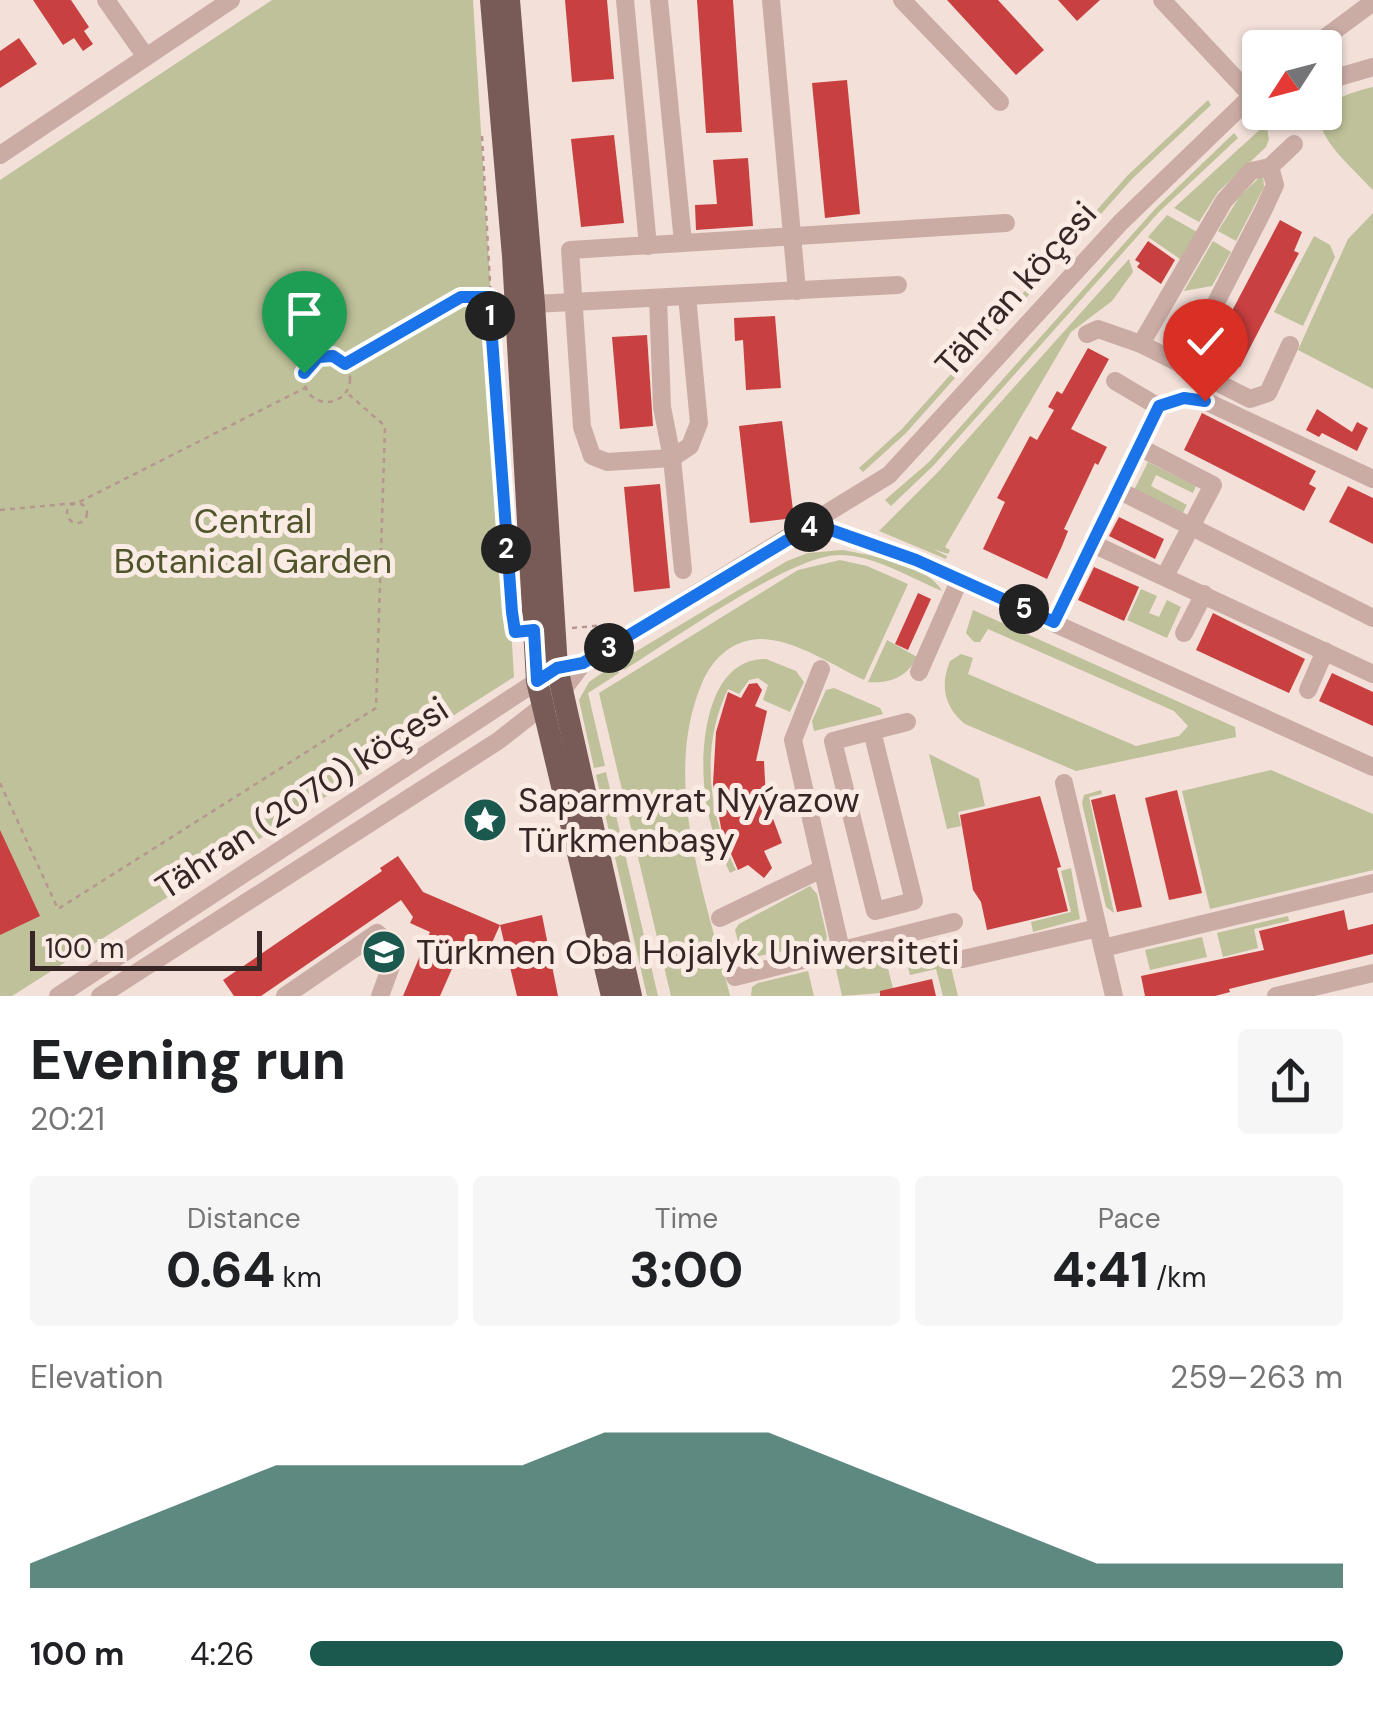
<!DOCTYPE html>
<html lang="en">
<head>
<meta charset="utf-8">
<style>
  :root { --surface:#fff; --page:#f6f6f6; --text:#202124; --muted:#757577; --accent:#1b584d }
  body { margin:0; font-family:"DM Sans",sans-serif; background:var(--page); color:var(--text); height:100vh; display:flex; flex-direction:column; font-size:38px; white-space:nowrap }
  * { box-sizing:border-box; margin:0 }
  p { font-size:32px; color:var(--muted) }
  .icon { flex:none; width:55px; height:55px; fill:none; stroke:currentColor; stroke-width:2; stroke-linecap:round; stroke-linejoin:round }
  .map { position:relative; height:996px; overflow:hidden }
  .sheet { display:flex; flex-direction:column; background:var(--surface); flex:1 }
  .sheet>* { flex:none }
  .needle { width:65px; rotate:234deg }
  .tools { position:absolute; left:1242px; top:30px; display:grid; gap:20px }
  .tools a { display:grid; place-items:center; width:100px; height:100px; border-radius:10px; background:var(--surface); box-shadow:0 2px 8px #0004; font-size:50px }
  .scale { position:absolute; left:30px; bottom:25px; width:232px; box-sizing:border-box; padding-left:10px; border:5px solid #362726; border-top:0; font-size:28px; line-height:35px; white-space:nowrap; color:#362726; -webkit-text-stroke:8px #faebe5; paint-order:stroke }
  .pin { position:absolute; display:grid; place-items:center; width:85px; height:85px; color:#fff; margin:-102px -42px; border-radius:50% 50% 50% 0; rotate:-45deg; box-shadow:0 0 10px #0007 }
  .pin .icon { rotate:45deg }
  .km { position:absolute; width:50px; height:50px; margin:-25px; border-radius:50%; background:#222; color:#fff; font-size:28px; line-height:50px; text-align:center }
  .round { display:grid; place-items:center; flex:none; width:105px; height:105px; border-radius:10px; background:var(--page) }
  .overview { display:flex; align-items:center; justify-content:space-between; height:170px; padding:0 30px }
  h1 { font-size:55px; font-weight:800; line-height:75px }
  .stats { display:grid; grid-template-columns:repeat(3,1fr); gap:15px; height:170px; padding:10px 30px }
  .stats div { display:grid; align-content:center; border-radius:10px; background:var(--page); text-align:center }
  .stats b { font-size:50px; font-weight:800 }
  .stats small { font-size:28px; font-weight:400 }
  .stats p { font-size:28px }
  .chart { height:280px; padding:20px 30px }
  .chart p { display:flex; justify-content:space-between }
  .chart svg { width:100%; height:180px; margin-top:10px; fill:var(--accent); opacity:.7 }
  ul { padding:0 30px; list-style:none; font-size:32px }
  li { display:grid; grid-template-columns:160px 120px 1fr; align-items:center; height:75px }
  li i { height:25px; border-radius:12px; background:var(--accent) }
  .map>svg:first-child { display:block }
  .green { fill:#bec199 }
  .building { fill:#c94041 }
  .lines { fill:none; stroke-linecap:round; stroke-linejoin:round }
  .path { stroke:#b6968f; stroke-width:2.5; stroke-dasharray:5 5; stroke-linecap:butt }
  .minor { stroke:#caaca5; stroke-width:18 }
  .major { stroke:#785a57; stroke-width:22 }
  .route-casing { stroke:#fff; stroke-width:20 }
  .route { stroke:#1a73e8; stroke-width:12 }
  .labels { text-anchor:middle; stroke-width:10; stroke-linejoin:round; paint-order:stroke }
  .street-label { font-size:35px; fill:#362726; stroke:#faebe5 }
  .park-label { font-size:35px; fill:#4f542a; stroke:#faebe5 }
  .poi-label { font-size:35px; fill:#362726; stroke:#faebe5; text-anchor:start }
</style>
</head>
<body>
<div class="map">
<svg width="1373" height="996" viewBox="0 0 1373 996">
  <rect width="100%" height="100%" fill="#f2e0d9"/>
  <g class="green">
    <path d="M 272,0 L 473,0 L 514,677 L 12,996 L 0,996 L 0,180 Z"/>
    <path d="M 1373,87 L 1373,190 C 1331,146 1281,108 1373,87 Z"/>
    <path d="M 1208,100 L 1211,105 L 1132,179 L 906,433 L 863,472 L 859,468 L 902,429 L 1128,175 Z"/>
    <path d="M 1266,124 L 1269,139 L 1266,147 L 1218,192 L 1199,222 L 1174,208 Z"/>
    <path d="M 1234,133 L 1238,138 L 1159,212 L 933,466 L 891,506 L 885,500 L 929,462 L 1155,209 Z"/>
    <path d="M 1263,174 L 1264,187 L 1236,241 L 1218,231 L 1240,196 Z"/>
    <path d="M 1373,213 L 1373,389 L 1298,350 L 1348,239 Z"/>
    <path d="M 1167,215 L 1197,232 L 1183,261 L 1148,237 Z"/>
    <path d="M 1314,236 L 1330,245 L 1335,257 L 1303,326 L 1274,312 Z"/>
    <path d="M 1213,241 L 1231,252 L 1212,286 L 1184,291 Z"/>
    <path d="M 1129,259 L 1133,272 L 1112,301 L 1071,332 L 945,547 L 950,550 L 948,554 L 933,549 L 947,556 L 946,559 L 879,531 L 939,471 Z"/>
    <path d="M 1148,462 L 1196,486 L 1193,493 L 1156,475 L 1151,486 L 1187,505 L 1181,516 L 1133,492 Z"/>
    <path d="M 842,550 C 867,554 930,566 942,591 C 911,578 874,555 840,555 C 792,554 670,642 624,670 L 620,661 L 787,561 L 808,553 Z"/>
    <path d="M 840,560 L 867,566 L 908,584 L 864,680 C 834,666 793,638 759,639 C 732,640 712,659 702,683 C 660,782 707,898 730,996 L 671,996 L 599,693 L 798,570 Z"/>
    <path d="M 1141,589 L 1157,596 L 1149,613 L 1159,617 L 1167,600 L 1181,607 L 1167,638 L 1127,620 Z"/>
    <path d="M 973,610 L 1235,727 L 1236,737 L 1076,771 L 965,724 C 944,707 940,685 950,661 L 961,654 L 973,658 L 968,674 L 1136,746 L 1179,736 L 1188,726 L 1174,711 L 988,629 L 980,642 L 974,642 L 966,633 Z"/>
    <path d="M 887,640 L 917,657 C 907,677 890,684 868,682 Z"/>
    <path d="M 766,659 L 796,671 L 804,682 L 790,712 L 763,700 L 768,685 L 758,678 L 749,680 L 739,694 L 728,689 C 700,747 708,814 736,870 L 730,873 C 720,852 711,830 707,807 C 698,762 702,658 766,659 Z"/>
    <path d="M 615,664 L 619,673 L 588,693 L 605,766 L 594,768 L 579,700 L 589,682 Z"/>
    <path d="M 834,688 L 880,708 L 883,714 L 814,731 L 812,721 L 826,690 Z"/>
    <path d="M 929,754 L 979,779 L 985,806 L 958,812 L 961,826 L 947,829 Z"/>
    <path d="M 1271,770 L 1373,814 L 1373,870 L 1210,909 L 1182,791 Z"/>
    <path d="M 606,772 L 658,996 L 647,996 L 596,775 Z"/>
    <path d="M 1101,790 L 1102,794 L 1089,797 L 1114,913 L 1106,907 L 1082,803 L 1084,795 Z"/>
    <path d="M 1071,868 L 1080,919 L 1033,932 L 1031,922 L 1071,912 L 1061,871 Z"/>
    <path d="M 810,886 L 817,894 L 827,937 L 825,943 L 743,959 L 735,930 L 739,924 Z"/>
    <path d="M 1288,916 L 1289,921 L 1254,929 L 1258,948 L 1223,957 L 1217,933 Z"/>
    <path d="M 1202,937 L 1207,957 L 1150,970 L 1145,950 Z"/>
    <path d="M 933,941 L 946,947 L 958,996 L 943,996 L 936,969 L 910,975 L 903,948 Z"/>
    <path d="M 884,953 L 894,992 L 842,996 L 835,965 Z"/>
    <path d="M 808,971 L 814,996 L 751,996 L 752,987 L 758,983 Z"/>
  </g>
  <g class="building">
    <path d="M 33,0 L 71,0 L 89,27 L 84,31 L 93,44 L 83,51 L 74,38 L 63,45 Z"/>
    <path d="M 565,0 L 607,0 L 614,79 L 572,82 Z"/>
    <path d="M 697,0 L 733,0 L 742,132 L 706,133 Z"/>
    <path d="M 947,0 L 998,0 L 1044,50 L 1016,75 Z"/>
    <path d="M 1058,0 L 1100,0 L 1077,21 Z"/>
    <path d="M 19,38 L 37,64 L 0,88 L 0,51 Z"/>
    <path d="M 847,80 L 860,214 L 825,218 L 812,83 Z"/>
    <path d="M 614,135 L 624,223 L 581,227 L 571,139 Z"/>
    <path d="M 748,158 L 753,226 L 696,230 L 695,205 L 717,204 L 713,160 Z"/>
    <path d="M 1280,220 L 1302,232 L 1294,251 L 1299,253 L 1240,367 L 1235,365 L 1230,375 L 1205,362 Z"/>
    <path d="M 1148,241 L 1175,260 L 1161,284 L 1137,267 L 1140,263 L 1135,260 Z"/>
    <path d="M 775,316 L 781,388 L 746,390 L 743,340 L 735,341 L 734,318 Z"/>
    <path d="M 647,335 L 653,426 L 620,429 L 612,337 Z"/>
    <path d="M 1088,348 L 1109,359 L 1071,429 L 1107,447 L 1098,465 L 1095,463 L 1064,529 L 1068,531 L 1062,546 L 1047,579 L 983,549 L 1005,502 L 997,498 L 1030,436 L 1037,440 L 1054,410 L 1048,407 L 1057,391 L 1062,394 Z"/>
    <path d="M 1317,409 L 1352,432 L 1357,422 L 1368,428 L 1357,451 L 1322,433 L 1319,437 L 1306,430 Z"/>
    <path d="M 1202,413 L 1316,471 L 1309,484 L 1316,488 L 1304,511 L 1184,450 Z"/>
    <path d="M 782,421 L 794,518 L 750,523 L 739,426 Z"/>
    <path d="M 660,484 L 670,588 L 634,592 L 624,487 Z"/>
    <path d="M 1348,486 L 1373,498 L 1373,544 L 1329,522 Z"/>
    <path d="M 1119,517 L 1164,539 L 1155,559 L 1109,536 Z"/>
    <path d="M 1094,567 L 1139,587 L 1124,621 L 1078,600 Z"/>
    <path d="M 918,593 L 931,599 L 908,650 L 895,644 Z"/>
    <path d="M 1213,613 L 1305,659 L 1289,693 L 1196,650 Z"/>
    <path d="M 1332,673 L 1373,692 L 1373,726 L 1319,701 Z"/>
    <path d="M 757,683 L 762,690 L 755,706 L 767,711 L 756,761 L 764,761 L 766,800 L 782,843 L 764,851 L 772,868 L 764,878 L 748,865 L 738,870 L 722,833 L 713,784 L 716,732 L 728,692 L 741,698 L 749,684 Z"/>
    <path d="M 1177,790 L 1202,893 L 1169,900 L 1145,798 Z"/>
    <path d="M 1115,794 L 1142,907 L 1117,912 L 1091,800 Z"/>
    <path d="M 1040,796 L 1061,867 L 1057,868 L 1068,911 L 987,930 L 981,902 L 973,890 L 960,815 Z"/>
    <path d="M 0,830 L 40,916 L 0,935 Z"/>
    <path d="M 398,856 L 423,892 L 500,925 L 486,956 L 462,946 L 440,996 L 403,996 L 430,932 L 410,923 L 413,917 L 401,900 L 261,996 L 234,996 L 223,980 L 382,871 L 380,868 Z"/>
    <path d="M 1344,910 L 1348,930 L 1373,924 L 1373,954 L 1229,989 L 1230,992 L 1215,996 L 1145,996 L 1141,976 L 1264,950 L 1259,931 Z"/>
    <path d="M 542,915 L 558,996 L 517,996 L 500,925 Z"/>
    <path d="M 932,979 L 936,996 L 880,996 L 880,991 Z"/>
  </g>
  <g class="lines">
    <g class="path">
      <path d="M 1259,125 L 1269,116"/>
      <path d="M 482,136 L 503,522 L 513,617"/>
      <circle cx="327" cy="379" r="23"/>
      <path d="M 345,364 L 461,297 L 498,297"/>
      <circle cx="77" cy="513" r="10"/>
      <path d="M 0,510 L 77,503 L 305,388"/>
      <path d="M 572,628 L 606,625"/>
      <path d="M 0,783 L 58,909 L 376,708 L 385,426 L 346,392"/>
    </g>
    <g class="minor">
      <path d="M 106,0 L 146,57"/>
      <path d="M 625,0 L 648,246"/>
      <path d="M 659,0 L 683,242"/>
      <path d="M 771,0 L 797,291"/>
      <path d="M 902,0 L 1000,102"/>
      <path d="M 1162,0 L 1251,95 L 1260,94"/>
      <path d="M 1311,48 L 1373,2"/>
      <path d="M 1325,81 L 1373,67"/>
      <path d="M 0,155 L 231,0"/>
      <path d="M 1270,167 L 1294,144"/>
      <path d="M 687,296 L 699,423 L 690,446 L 672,458 L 607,462 L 592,456 L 582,427 L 570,250 L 1006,223"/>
      <path d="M 658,298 L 662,407 L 672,458 L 683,570"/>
      <path d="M 534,304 L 898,285"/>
      <path d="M 1087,334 L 1098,329 L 1141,344 L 1250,399 L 1268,393 L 1290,345"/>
      <path d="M 1141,344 L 1224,201 L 1251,171 L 1270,167 L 1275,185 L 1263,211 L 1183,367"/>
      <path d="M 1115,381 L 1159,407"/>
      <path d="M 1139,447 L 1213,485 L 1165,576"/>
      <path d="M 1118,490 L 1373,618"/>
      <path d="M 814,524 L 916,561 L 1373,767"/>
      <path d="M 1091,543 L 1373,674"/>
      <path d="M 1054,621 L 1159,407 L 1184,398 L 1205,401 L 1373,479"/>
      <path d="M 1184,633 L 1204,594"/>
      <path d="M 821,669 L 793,740 L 841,950"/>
      <path d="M 919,672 L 959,581"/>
      <path d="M 1308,690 L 1325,651"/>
      <path d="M 872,731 L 914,901 L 875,911 L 833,741 L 907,722"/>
      <path d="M 1064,783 L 1114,996"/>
      <path d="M 720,918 L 822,869"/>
      <path d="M 1103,948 L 1373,883"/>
      <path d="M 963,959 L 1098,928"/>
      <path d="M 735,977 L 954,922"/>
      <path d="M 58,996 L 557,668 L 583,663 L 889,475 L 1121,222 L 1260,88"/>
      <path d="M 100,996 L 498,741 L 562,691 L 583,663"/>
      <path d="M 285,996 L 377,933 L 397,950 L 380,996"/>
      <path d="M 1276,996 L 1373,973"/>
    </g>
    <g class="major">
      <path d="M 491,0 L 513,256 L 537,681 L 612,996"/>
      <path d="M 509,0 L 534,304 L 557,668 L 631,996"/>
    </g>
  </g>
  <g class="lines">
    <defs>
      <path id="route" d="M 304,373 L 318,357 L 333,356 L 345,364 L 461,297 L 489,297 L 512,612 L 515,632 L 534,630 L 537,681 L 557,668 L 583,663 L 814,524 L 916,560 L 1054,622 L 1159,406 L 1184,398 L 1205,401"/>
    </defs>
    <use href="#route" class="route-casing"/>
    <use href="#route" class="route"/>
  </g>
  <defs>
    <symbol id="sight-disc" viewBox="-11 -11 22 22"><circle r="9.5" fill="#1b584d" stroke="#faebe5"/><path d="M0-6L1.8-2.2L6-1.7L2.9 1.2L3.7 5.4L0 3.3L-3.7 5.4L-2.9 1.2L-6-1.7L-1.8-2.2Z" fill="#fff"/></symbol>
    <symbol id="university-disc" viewBox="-11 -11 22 22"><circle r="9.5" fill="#1b584d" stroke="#faebe5"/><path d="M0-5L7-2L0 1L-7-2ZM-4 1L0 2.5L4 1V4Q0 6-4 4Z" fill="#fff"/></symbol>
  </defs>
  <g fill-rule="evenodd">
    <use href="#sight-disc" x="460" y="795" width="50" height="50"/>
    <use href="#university-disc" x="359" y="927" width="50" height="50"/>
  </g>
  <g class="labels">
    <g class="street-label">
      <text transform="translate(1016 289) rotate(-48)" y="12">Tähran köçesi</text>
      <text transform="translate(302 798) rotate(-33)" y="12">Tähran (2070) köçesi</text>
    </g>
    <g class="park-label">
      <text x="253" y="533">Central<tspan x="253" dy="40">Botanical Garden</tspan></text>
    </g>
    <g class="poi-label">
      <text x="518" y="812">Saparmyrat Nyýazow<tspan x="518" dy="40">Türkmenbaşy</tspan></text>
      <text x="416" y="964">Türkmen Oba Hojalyk Uniwersiteti</text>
    </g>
  </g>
</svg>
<div class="tools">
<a><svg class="needle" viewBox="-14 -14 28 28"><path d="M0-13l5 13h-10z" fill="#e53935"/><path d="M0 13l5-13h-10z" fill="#757577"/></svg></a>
</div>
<div class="scale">100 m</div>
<div class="pin" style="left:304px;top:373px;background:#1e9e55"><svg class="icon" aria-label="arrive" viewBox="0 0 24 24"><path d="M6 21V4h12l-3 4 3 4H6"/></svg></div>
<div class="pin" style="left:1205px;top:401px;background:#d93025"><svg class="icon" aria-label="check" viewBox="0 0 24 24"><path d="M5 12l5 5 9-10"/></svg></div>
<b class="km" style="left:490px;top:316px">1</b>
<b class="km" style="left:506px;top:549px">2</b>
<b class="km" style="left:609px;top:648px">3</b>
<b class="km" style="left:809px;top:527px">4</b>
<b class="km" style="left:1024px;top:609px">5</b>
</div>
<section class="sheet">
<div class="overview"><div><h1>Evening run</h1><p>20:21</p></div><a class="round"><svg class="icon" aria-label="share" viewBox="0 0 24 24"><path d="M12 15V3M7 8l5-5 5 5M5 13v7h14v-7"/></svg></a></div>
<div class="stats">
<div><p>Distance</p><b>0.64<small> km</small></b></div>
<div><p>Time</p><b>3:00</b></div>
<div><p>Pace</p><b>4:41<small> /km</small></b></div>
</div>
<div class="chart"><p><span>Elevation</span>259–263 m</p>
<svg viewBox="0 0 160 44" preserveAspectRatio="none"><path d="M0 44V38L10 30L20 22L30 14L40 14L50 14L60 14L70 6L80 6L90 6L100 14L110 22L120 30L130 38L140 38L150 38L160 38V44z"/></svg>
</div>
<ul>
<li><b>100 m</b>4:26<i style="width:100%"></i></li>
</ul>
</section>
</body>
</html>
